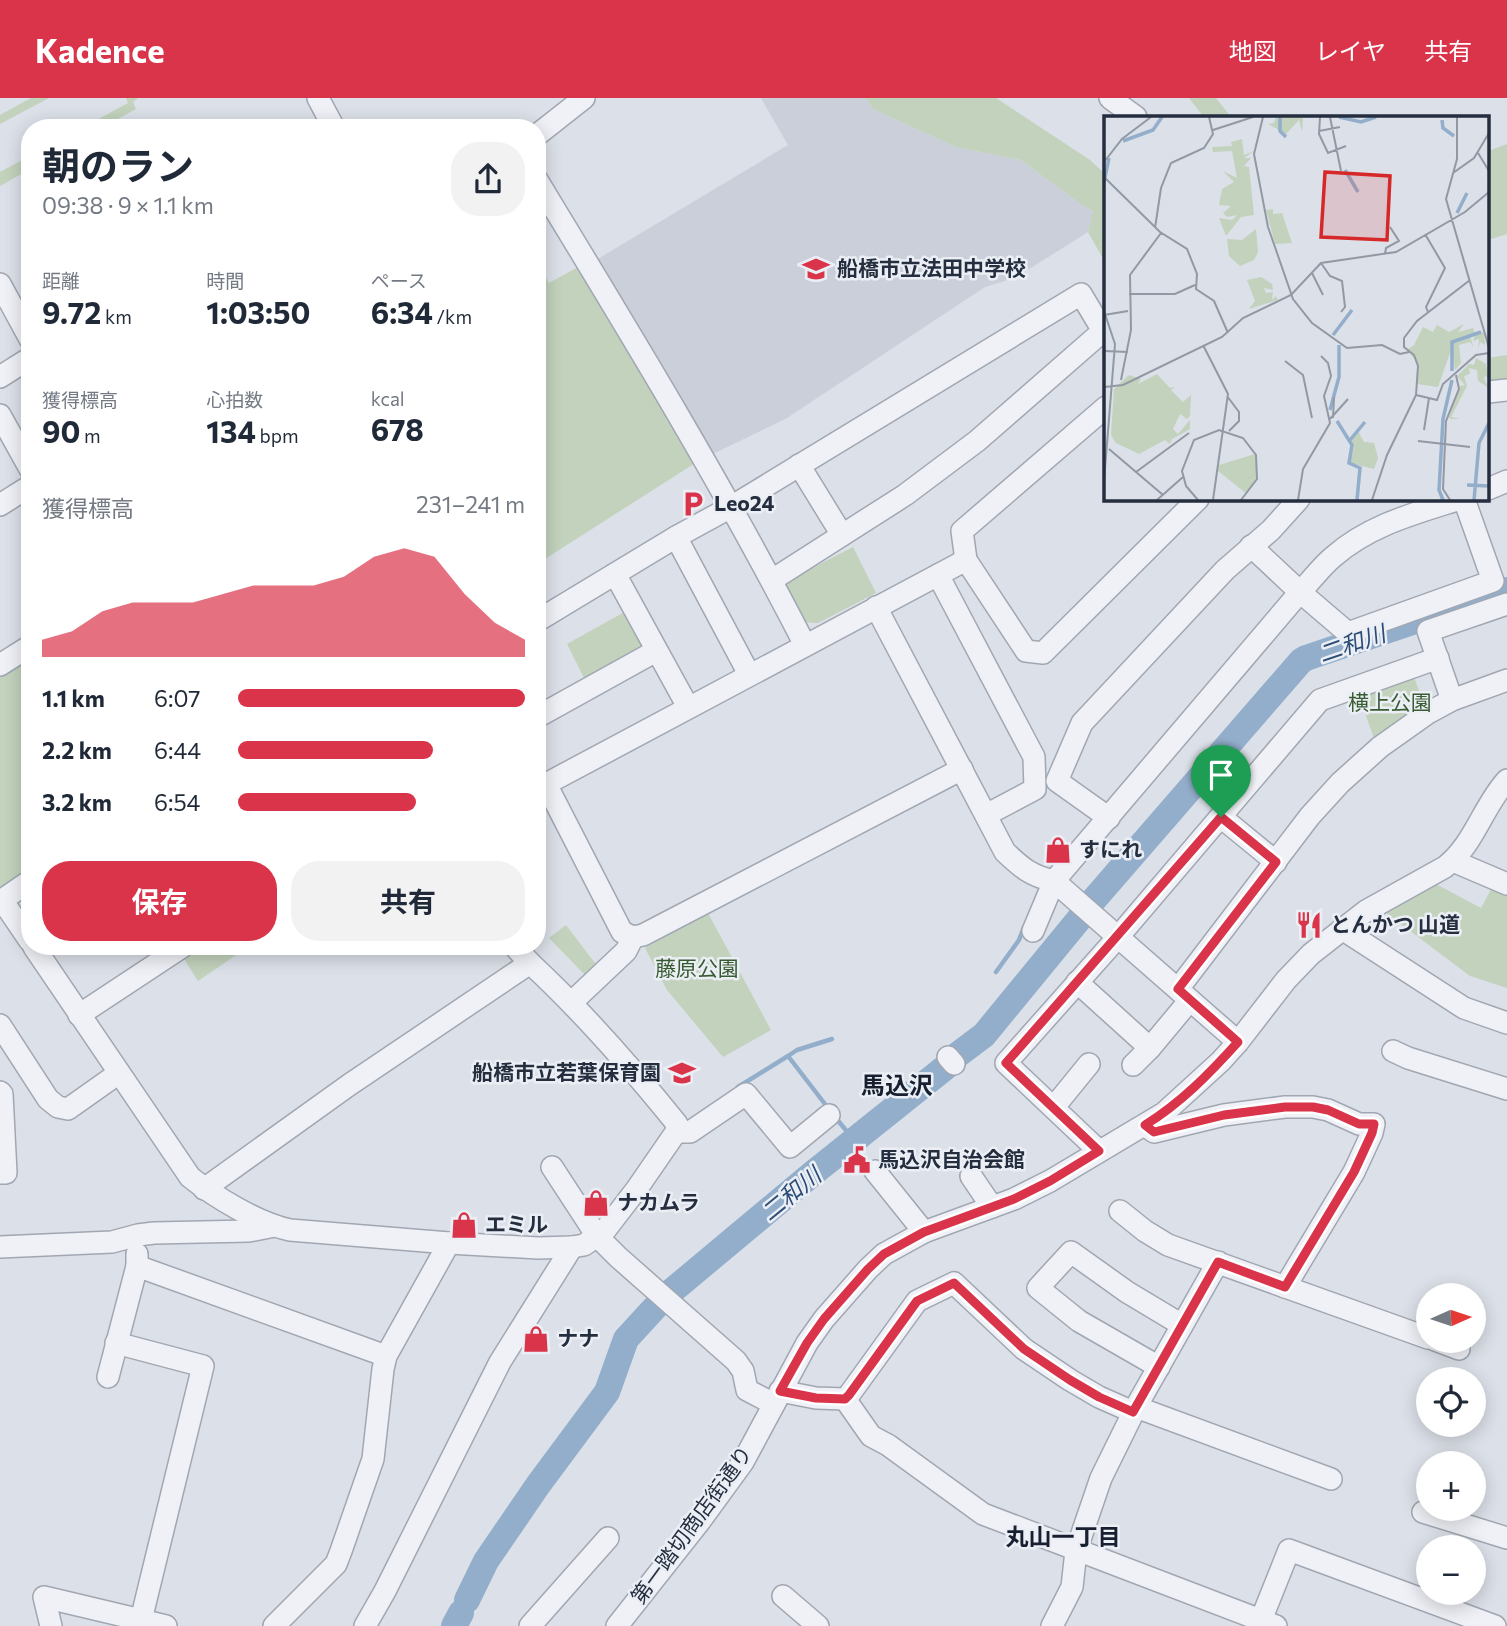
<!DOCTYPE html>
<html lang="ja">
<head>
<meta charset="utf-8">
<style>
  :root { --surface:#fff; --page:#f2f2f3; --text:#1f2937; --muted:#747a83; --accent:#da344b }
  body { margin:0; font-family:Commissioner,"Noto Sans JP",sans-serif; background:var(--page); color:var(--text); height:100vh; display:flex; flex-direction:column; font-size:26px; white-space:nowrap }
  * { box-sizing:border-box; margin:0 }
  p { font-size:23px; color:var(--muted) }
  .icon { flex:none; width:38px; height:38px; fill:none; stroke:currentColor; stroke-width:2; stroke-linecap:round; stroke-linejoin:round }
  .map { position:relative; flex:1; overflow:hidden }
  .sheet { position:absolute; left:21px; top:21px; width:525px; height:836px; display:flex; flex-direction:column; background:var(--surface); border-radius:28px; box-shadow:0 4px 18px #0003 }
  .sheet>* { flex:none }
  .needle { width:46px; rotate:87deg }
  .buttons { position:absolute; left:1416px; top:1185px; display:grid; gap:14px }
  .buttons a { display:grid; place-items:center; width:70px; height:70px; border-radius:50%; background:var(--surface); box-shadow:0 4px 18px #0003; font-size:35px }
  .pin { position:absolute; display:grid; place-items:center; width:60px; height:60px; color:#fff; margin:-72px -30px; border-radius:50% 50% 50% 0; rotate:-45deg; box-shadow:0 0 7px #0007 }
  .pin .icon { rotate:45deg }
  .round { display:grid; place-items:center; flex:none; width:74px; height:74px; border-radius:28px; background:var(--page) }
  .headline { display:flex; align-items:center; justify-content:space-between; height:119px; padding:0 21px }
  h1 { font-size:38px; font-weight:700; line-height:52px }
  .stats { display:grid; grid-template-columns:repeat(3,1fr); gap:10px; height:119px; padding:7px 21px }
  .stats div { display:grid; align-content:center }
  .stats b { font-size:30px; font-weight:700 }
  .stats small { font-size:19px; font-weight:400 }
  .stats p { font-size:19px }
  .chart { height:196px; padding:14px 21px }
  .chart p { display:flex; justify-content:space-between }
  .chart svg { width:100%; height:126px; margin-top:7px; fill:var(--accent); opacity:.7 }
  .cta { display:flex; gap:14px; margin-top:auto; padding:14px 21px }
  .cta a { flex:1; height:80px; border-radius:28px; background:var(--accent); color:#fff; font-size:28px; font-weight:700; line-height:80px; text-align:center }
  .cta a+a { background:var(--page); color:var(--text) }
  ul { padding:0 21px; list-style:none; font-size:23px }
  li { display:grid; grid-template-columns:112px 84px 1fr; align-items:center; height:52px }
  li i { height:18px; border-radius:9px; background:var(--accent) }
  header { display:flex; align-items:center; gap:42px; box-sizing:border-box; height:98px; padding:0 35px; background:var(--accent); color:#fff }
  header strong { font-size:33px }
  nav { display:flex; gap:38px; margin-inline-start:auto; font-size:24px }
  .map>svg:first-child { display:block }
  .built { fill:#cacfda }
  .green { fill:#c2d2bc }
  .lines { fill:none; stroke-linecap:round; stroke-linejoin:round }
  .stream { stroke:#93aecb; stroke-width:4.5 }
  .river { stroke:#93aecb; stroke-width:26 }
  .minor-casing { stroke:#a1a7b2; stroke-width:24 }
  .minor { stroke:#eff1f6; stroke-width:21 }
  .route-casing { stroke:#fff; stroke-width:14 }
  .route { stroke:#da344b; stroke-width:9 }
  .labels { text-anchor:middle; stroke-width:5; stroke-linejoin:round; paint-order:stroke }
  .poi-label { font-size:21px; font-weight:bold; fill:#242e3f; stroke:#ebeff5; text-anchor:start }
  .park-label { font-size:21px; fill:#385c31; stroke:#ebeff5 }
  .street-label { font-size:21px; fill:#242e3f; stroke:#ebeff5 }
  .water-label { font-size:23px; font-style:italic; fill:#2b4c76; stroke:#ebeff5 }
  .neighbourhood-label { font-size:23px; font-weight:bold; fill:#171f30; stroke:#ebeff5 }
  .quarter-label { font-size:24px; font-weight:bold; fill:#171f30; stroke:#ebeff5 }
  .inset-river { fill:none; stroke:#93aecb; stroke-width:3.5 }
  .inset-road { fill:none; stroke:#9299a4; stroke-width:2 }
  .view { fill:#d62828; fill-opacity:0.15; stroke:#d62828; stroke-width:3.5 }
  .inset-edge { fill:none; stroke:#242e3f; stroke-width:3.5 }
</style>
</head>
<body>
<header>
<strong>Kadence</strong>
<nav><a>地図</a><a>レイヤ</a><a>共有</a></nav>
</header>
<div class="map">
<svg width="1507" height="1528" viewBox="0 0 1507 1528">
  <rect width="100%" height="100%" fill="#dce0e8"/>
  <path class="built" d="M 761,0 L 866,0 L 873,11 L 956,49 L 1021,62 L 1082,107 L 1093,113 L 1088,134 L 1015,180 L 985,189 L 787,320 L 713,356 L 596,162 L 788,47 Z"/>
  <g class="green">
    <path d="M 31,0 L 49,0 L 0,26 L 0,17 Z"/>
    <path d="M 126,0 L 138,0 L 133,4 L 136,11 L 102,30 L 82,30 L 128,5 Z"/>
    <path d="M 866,0 L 996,0 L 1090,62 L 1106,77 L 1106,166 L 1088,134 L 1093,113 L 1082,107 L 1021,62 L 956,49 L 873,11 Z"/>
    <path d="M 1189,0 L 1216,0 L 1231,19 L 1204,19 Z"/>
    <path d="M 1507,46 L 1507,136 L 1488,142 L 1488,53 Z"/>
    <path d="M 30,58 L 30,71 L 0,88 L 0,74 Z"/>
    <path d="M 537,164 L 549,185 L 580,168 L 700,362 L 537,466 Z"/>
    <path d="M 1507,257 L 1507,284 L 1488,286 L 1488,260 Z"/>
    <path d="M 853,449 L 876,495 L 818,525 L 802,524 L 781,486 Z"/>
    <path d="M 628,512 L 648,548 L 587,586 L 567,546 Z"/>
    <path d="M 30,556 L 30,778 L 4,795 L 0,788 L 0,575 Z"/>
    <path d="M 1412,574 L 1425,608 L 1375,643 L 1357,593 Z"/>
    <path d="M 1432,784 L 1481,810 L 1494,786 L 1507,792 L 1507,890 L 1470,878 L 1381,811 Z"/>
    <path d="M 708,815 L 771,932 L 723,959 L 667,892 L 645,850 Z"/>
    <path d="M 566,827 L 598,869 L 586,878 L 549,840 Z"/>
    <path d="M 192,849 L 248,849 L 198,883 L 181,856 Z"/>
  </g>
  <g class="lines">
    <g class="stream">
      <path d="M 996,874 L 1019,842 L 1024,829"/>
      <path d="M 788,958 L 797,952 L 832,941"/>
      <path d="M 738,989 L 788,958 L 828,1010"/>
      <path d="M 835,1019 L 854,1042"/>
    </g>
    <g class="river">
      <path d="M 1091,805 L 1301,563 L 1306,560 L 1507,492"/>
      <path d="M 956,958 L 984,937 L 1080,820"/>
      <path d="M 667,1197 L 812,1076 L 947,968"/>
      <path d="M 467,1502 L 486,1463 L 538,1387 L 607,1294 L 626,1241 L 660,1204"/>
      <path d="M 454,1528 L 461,1515"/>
    </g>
    <defs>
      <g id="minor">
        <path d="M 318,0 L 334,30"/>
        <path d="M 1110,0 L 1136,19"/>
        <path d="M 537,37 L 584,0"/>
        <path d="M 537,82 C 630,235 723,387 805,547"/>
        <path d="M 0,186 L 30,241"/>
        <path d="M 0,279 L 30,260"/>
        <path d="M 1488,294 L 1507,292"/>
        <path d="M 1106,309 L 962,433 L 966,462 L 1026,553 L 1043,555 L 1198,401"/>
        <path d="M 0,317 L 30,371"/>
        <path d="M 799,367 L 842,437"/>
        <path d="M 1488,391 L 1507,383"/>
        <path d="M 0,407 L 30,388"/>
        <path d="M 676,439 L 749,576"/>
        <path d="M 1251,448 L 1300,494 L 1348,535 L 1493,483 L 1464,401"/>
        <path d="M 615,476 L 688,609"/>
        <path d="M 938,477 L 1034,659 L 1035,691 L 986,717"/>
        <path d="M 876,509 L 1005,754 C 1022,770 1031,778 1054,783 L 1238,944"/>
        <path d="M 537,523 L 676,439 L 731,409 L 1081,196 L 1103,233 L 977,343 L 905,397 L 772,482"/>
        <path d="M 0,567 L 30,548"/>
        <path d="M 1452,602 L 1428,533 L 1507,506"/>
        <path d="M 537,619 L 656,553"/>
        <path d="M 546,686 L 622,834 L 633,839 L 643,837 L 962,671"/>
        <path d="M 537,687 L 546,686 L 966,462"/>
        <path d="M 1221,719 L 1276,764"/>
        <path d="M 1109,720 L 1057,683 L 1082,625 L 1225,472 L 1271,432 L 1299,401"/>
        <path d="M 1453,763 L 1507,786"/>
        <path d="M 30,783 L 2,802 L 30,843"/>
        <path d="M 1342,831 L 1464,910 L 1507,925"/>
        <path d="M 1033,833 L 1054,783 L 1300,494 C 1311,483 1321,469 1333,459 C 1369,427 1416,415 1460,401"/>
        <path d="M 34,849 L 190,1079 C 216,1100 258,1125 290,1132 L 449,1145 L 538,1150 L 572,1149 L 584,1147 L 597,1138 L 618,1159 L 736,1263 L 743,1273 L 747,1292 L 774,1306"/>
        <path d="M 519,849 L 517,851 L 530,865"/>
        <path d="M 1077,884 L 1150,950"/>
        <path d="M 1178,891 L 1310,718 L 1340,685 L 1380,649 L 1428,615 L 1452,602 L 1507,582"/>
        <path d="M 572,904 L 626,853 L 633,839"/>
        <path d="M 79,917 L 182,849"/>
        <path d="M 0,927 L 48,1001 L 58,1009 L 68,1011 L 119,975"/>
        <path d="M 1393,953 L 1408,960 L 1507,991"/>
        <path d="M 948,959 L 954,966"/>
        <path d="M 1133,967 L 1150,950 L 1190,902"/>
        <path d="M 0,994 L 2,996 L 6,1075 L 0,1075"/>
        <path d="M 1054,1009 L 1089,966"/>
        <path d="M 1146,1028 L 1154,1034 L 1224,1017 L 1285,1009 L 1313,1009 L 1328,1012 L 1359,1026 L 1374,1026 L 1372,1035 L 1354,1074 L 1285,1189"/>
        <path d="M 676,1034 L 690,1034 L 746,996 L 790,1049 L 829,1017"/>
        <path d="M 1099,1053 L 1006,965 L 1118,839 L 1320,602 L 1438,560"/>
        <path d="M 875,1073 L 924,1134"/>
        <path d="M 971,1078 L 992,1109"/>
        <path d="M 204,1091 L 349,987 L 530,865 C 584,915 631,969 677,1026 L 676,1034 L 636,1092 L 606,1131 L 597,1138 L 552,1069"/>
        <path d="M 1120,1113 L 1145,1133 L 1168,1147 L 1428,1240"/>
        <path d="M 0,1149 L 112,1144 L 138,1137 L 154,1135 L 249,1133 L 275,1128"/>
        <path d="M 137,1168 L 386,1258"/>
        <path d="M 1435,1242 L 1459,1251"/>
        <path d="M 116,1245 L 203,1268 L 141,1522"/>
        <path d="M 1159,1269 L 1079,1223 L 1038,1190 L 1071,1154 L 1127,1194 L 1182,1227"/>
        <path d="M 108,1279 L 137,1168 L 137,1156"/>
        <path d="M 780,1293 L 816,1300 L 845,1301 L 849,1297 L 917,1203 L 954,1185 L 1024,1251 L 1070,1282 L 1099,1299 L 1133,1314"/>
        <path d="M 845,1301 L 871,1338 L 888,1347 L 983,1416 L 1276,1528"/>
        <path d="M 1136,1309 L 1331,1381"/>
        <path d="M 1423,1414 L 1507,1440"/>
        <path d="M 783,1498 L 818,1528"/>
        <path d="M 1261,1522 L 1289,1452 L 1495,1528"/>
        <path d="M 51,1528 L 44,1499 L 166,1528"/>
        <path d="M 274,1528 L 336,1466 L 341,1453 L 373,1361 L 383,1271 L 386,1258 L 449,1145"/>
        <path d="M 365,1528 L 385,1493 L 500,1264 L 572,1149"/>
        <path d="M 530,1528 L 608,1440"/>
        <path d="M 617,1528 L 700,1423 L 743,1364 L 807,1245 L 824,1221 L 868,1171 L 884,1156 L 924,1134 L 1014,1101 L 1050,1083 L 1164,1015 L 1221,963 L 1238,944 L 1286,882 L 1311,856 L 1366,813 L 1445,769 C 1474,747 1483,708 1507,682"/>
        <path d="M 1052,1528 L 1072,1489 L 1076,1453 L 1101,1380 L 1136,1309 L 1218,1164"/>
      </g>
    </defs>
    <use href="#minor" class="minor-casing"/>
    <use href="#minor" class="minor"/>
  </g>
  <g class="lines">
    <defs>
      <path id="route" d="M 1221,719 L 1276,764 L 1178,891 L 1238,944 C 1210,975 1181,1005 1145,1027 L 1154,1034 L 1224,1017 L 1285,1009 L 1313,1009 L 1328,1012 L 1359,1026 L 1374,1026 L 1372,1035 L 1354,1074 L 1285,1189 L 1218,1164 L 1133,1314 L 1099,1299 L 1070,1282 L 1024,1251 L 954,1185 L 917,1203 L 849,1297 L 845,1301 L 816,1300 L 780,1293 L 807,1245 L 824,1221 L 868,1171 L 884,1156 L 924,1134 L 1014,1101 L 1050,1083 L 1099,1053 L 1006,965 Z"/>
    </defs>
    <use href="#route" class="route-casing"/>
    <use href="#route" class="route"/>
  </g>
  <defs>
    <symbol id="school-bare" viewBox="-9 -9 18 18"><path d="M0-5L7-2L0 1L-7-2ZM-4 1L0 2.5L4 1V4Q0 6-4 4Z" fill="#da344b" stroke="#ebeff5" stroke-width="2.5" paint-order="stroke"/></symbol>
    <symbol id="parking-bare" viewBox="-9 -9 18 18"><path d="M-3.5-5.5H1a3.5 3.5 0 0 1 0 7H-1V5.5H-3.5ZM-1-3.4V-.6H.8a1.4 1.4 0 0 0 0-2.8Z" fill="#da344b" stroke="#ebeff5" stroke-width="2.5" paint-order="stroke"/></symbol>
    <symbol id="shop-bare" viewBox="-9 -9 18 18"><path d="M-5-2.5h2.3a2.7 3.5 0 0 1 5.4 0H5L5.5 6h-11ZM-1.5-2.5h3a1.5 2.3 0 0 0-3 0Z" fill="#da344b" stroke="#ebeff5" stroke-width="2.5" paint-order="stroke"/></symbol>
    <symbol id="restaurant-bare" viewBox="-9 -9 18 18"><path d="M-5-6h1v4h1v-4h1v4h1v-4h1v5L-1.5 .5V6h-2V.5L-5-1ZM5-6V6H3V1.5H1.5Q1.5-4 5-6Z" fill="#da344b" stroke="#ebeff5" stroke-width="2.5" paint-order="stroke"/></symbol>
    <symbol id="civic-bare" viewBox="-9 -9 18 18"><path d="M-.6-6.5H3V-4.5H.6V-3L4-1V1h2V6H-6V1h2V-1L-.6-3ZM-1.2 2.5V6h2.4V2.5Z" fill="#da344b" stroke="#ebeff5" stroke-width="2.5" paint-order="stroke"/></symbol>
  </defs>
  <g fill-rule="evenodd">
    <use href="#school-bare" x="797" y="152" width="38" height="38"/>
    <use href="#parking-bare" x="674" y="387" width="38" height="38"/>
    <use href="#shop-bare" x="1039" y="733" width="38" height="38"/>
    <use href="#restaurant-bare" x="1290" y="808" width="38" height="38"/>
    <use href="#school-bare" x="663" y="956" width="38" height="38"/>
    <use href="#civic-bare" x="838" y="1043" width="38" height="38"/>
    <use href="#shop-bare" x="577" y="1086" width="38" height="38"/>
    <use href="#shop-bare" x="445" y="1108" width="38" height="38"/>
    <use href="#shop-bare" x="517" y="1222" width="38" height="38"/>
  </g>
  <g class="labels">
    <g class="poi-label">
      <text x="837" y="178">船橋市立法田中学校</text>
      <text x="714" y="413">Leo24</text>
      <text x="1079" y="759">すにれ</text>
      <text x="1330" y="834">とんかつ 山道</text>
      <text x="661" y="982" text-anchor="end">船橋市立若葉保育園</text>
      <text x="878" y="1069">馬込沢自治会館</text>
      <text x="617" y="1112">ナカムラ</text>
      <text x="485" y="1134">エミル</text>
      <text x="557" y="1248">ナナ</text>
    </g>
    <g class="park-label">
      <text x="1390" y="612">横上公園</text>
      <text x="697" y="878">藤原公園</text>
    </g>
    <g class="street-label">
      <text transform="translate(692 1427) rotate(-54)" y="7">第一踏切商店街通り</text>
    </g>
    <g class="water-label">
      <text transform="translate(1352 546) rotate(-19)" y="8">二和川</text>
      <text transform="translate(791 1096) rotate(-39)" y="8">二和川</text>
    </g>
    <g class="neighbourhood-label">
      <text x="1063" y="1447">丸山一丁目</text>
    </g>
    <g class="quarter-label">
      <text x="897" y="996">馬込沢</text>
    </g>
  </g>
  <g transform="translate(1104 18)">
    <rect width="385" height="385" fill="#dce0e8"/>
    <path d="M 172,1 L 207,1 L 199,2 L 198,16 L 195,4 L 182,18 L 164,8 L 170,7 ZM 138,23 L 140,39 L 150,35 L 140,42 L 147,42 L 140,50 L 145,51 L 150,99 L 137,101 L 122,120 L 115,102 L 128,104 L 133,99 L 123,101 L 119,97 L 127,90 L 115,89 L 118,73 L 130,66 L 119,55 L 133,62 L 128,35 L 109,36 L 108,31 L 128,30 L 127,26 ZM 169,93 L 169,98 L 178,97 L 188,127 L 171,128 L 162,94 ZM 152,113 L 154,136 L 150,144 L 136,150 L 125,140 L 123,123 L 138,124 ZM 157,161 L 168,168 L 169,174 L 160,172 L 162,177 L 169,176 L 168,184 L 172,180 L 174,184 L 145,193 L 151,185 L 143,164 ZM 360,208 L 354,216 L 369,212 L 371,218 L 380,216 L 381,229 L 376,226 L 374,233 L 375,223 L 369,225 L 371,218 L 366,219 L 369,231 L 366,226 L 355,229 L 357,247 L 351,254 L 348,231 L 334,271 L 313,268 L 314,247 L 303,234 L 310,229 L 319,211 L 329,216 L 333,209 L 345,216 ZM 372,242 L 382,248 L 385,264 L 381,259 L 380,263 L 385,272 L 374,265 L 373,254 L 365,252 L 366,258 L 360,260 L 363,270 L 347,301 L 356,303 L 347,303 L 345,302 L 356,270 L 361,269 L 353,260 L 365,248 L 370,249 ZM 53,258 L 66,272 L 71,271 L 67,274 L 79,286 L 87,279 L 86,300 L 83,303 L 76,298 L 69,313 L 74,318 L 86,304 L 86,313 L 68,323 L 66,328 L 61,324 L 35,338 L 12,327 L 7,319 L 10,273 L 25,259 L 37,263 L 34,268 ZM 253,313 L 260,326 L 270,327 L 274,342 L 270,353 L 246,347 L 250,331 L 246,324 ZM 151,338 L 153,360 L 143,378 L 114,355 L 115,349 Z" fill="#c2d2bc"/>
    <path class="inset-river" d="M 176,1 L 176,15 L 182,21M 235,1 L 257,6 L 272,1M 338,4 L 339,12 L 350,20M 19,25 L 49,14 L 58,1M 241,54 L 254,76M 0,66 L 5,42M 353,97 L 363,77M 229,219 L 248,194M 348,255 L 348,226 L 377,216M 226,294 L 235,261 L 235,229M 233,305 L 248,329 L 245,347 L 256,352 L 253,384M 246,324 L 261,306M 363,369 L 385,370M 339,384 L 335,374 L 339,303 L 348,264M 370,384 L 375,327 L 385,307"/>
    <path class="inset-road" d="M 159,1 L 150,38 L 164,111 L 189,183 L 208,207 L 243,232 L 278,229 L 296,238 L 305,236M 216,1 L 215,18 L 224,37 L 242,30M 226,1 L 237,55M 353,1 L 353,43 L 342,83 L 385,232M 109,14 L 149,1M 215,15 L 236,11M 374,37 L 385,55M 0,46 L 18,23 L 47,1M 349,57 L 370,42 L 385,17M 0,61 L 56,116 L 83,133 L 93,158 L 92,173 L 110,185 L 124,217M 51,112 L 57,72 L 67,47 L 100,32 L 109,18 L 105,1M 321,118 L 341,152 L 322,191 L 324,196M 281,138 L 282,132 L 295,125 L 286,111M 217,147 L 226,160 L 238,165 L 241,191 L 237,196M 208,157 L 219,179M 25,178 L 71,178 L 91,169M 0,195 L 11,228 L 0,365M 0,199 L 24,195M 99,229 L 124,278 L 109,384M 0,235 L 24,236M 181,245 L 199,259 L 208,302M 17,264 L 27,214 L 26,159 L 57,117M 0,271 L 19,269 L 118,221 L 139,202 L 187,179 L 217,147 L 292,136 L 361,96 L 385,76M 312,279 L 314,250 L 310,239 L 300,231 L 300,222 L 313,205 L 366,164M 123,280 L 135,296 L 135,305 L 125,315M 229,302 L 230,281M 226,303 L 244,283M 320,314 L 325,282M 314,325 L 366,331M 5,333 L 59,379M 32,356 L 85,317M 53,384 L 79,361M 94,384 L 82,370 L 78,355 L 90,324 L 115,314 L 139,322 L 152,339 L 153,363 L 137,384M 194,384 L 199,353 L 226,307 L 220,280 L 227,260 L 224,247 L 217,240M 268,384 L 283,339 L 312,279 L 333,284 L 339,268 L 372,239 L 385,237M 346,384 L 339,373 L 342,305 L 355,273 L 352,259"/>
    <path class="view" d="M 221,56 L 286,60 L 283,124 L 217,121 Z"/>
    <rect width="385" height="385" class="inset-edge"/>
  </g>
</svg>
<div class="buttons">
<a><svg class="needle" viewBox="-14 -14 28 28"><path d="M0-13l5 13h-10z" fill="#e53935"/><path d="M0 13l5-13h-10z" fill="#747a83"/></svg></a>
<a><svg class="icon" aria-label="locate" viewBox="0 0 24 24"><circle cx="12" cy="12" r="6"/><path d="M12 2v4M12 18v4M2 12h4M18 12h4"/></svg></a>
<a>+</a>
<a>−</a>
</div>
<div class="pin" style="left:1221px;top:719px;background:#1e9e55"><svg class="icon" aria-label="arrive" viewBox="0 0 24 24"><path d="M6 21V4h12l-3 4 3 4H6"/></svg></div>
<section class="sheet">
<div class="headline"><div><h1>朝のラン</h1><p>09:38 · 9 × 1.1 km</p></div><a class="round"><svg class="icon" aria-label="share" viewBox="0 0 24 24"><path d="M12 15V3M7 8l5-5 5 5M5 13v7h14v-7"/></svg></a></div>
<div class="stats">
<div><p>距離</p><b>9.72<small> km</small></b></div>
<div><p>時間</p><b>1:03:50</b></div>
<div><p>ペース</p><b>6:34<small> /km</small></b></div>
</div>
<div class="stats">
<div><p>獲得標高</p><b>90<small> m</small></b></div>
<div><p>心拍数</p><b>134<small> bpm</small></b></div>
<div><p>kcal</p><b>678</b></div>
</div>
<div class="chart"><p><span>獲得標高</span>231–241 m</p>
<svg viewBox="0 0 160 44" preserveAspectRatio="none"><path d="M0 44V38L10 35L20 28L30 25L40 25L50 25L60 22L70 19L80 19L90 19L100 16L110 9L120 6L130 9L140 22L150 32L160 38V44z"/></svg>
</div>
<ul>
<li><b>1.1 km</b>6:07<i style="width:100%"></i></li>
<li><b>2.2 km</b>6:44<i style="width:68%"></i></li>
<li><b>3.2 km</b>6:54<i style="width:62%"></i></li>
</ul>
<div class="cta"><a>保存</a><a>共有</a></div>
</section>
</div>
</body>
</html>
